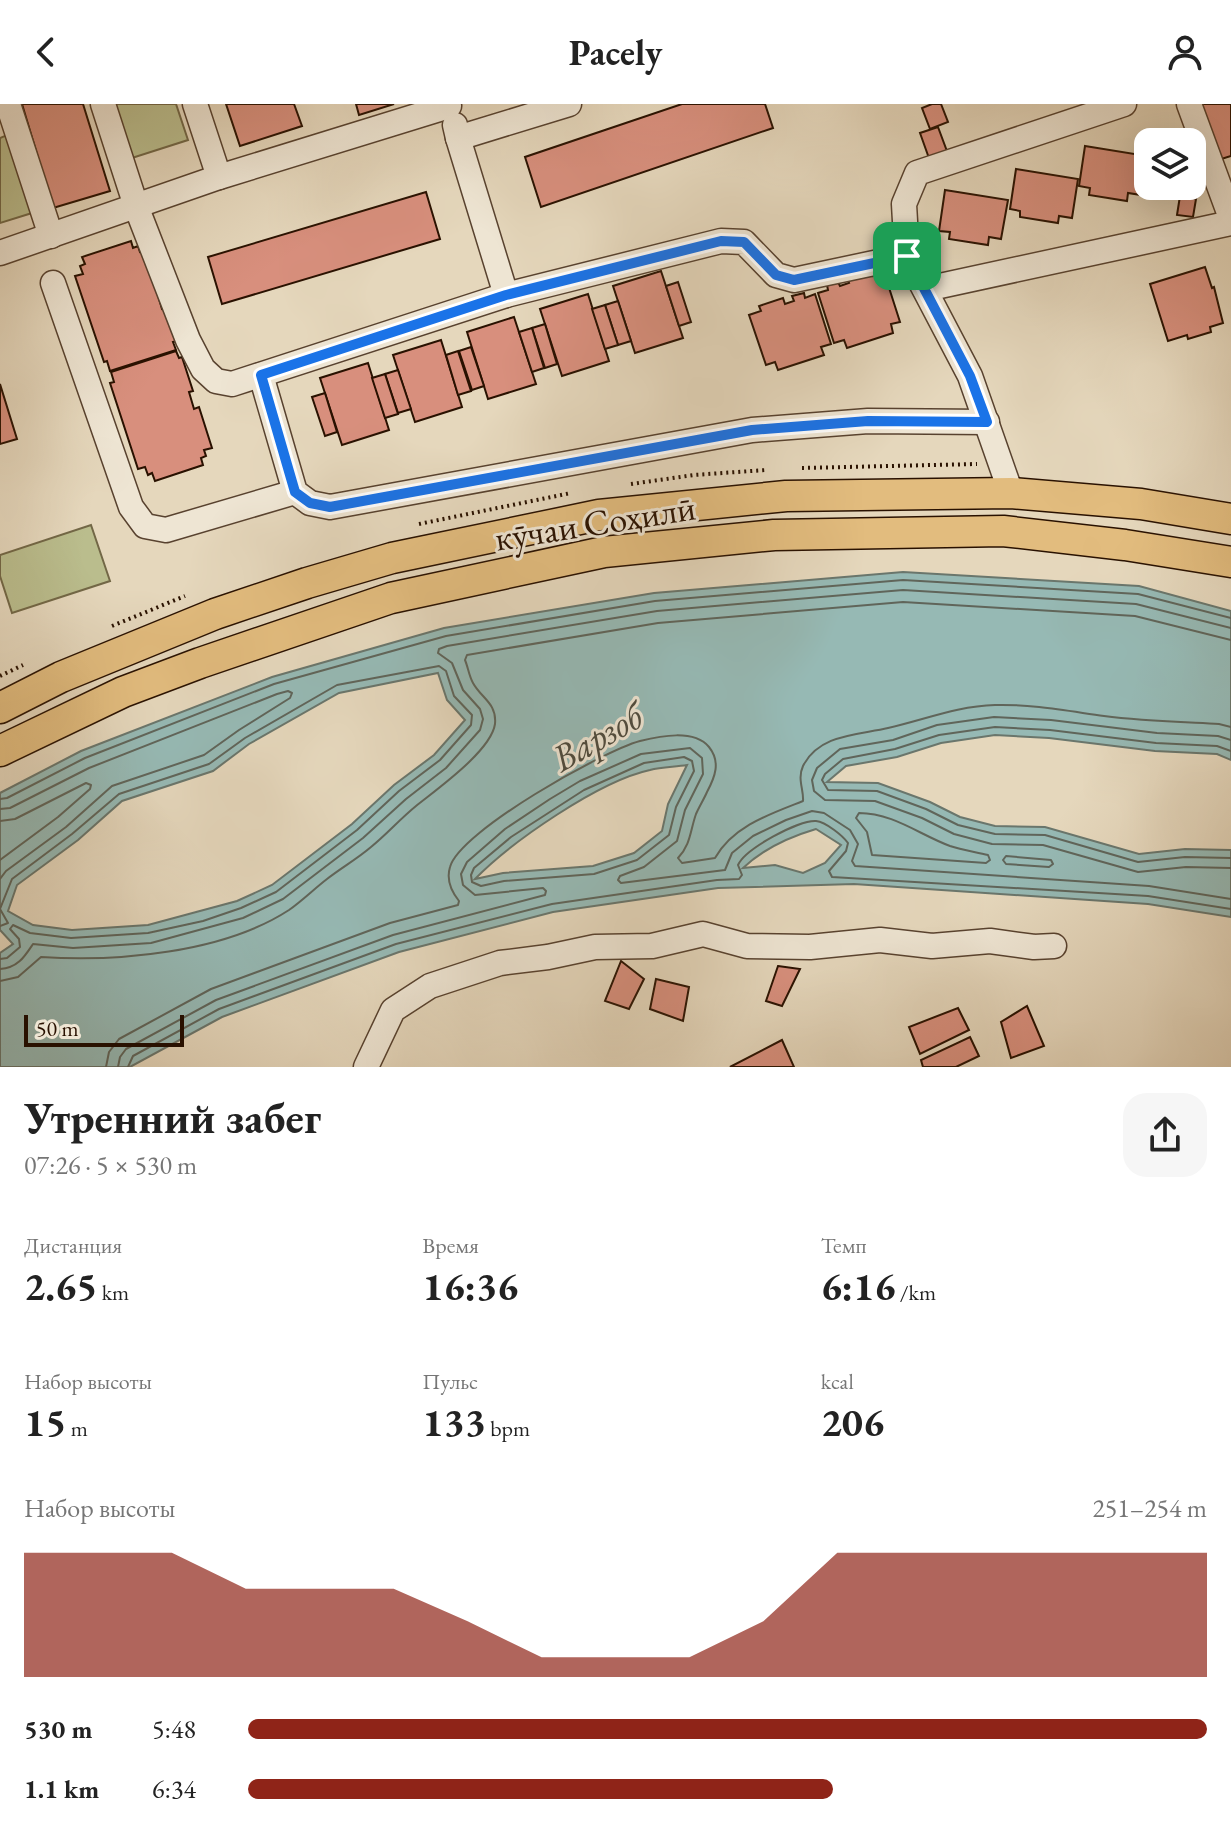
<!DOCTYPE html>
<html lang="ru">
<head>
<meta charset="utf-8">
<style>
  :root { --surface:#fff; --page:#f6f6f6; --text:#222; --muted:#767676; --accent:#8f2418 }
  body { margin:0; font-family:"EB Garamond",serif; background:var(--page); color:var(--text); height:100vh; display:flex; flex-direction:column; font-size:30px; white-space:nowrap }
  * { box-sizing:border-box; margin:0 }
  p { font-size:26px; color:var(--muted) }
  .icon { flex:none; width:44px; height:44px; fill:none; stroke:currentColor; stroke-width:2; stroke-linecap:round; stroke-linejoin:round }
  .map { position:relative; height:963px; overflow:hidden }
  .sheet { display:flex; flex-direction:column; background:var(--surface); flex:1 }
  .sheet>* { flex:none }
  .buttons { position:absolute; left:1134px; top:24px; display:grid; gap:16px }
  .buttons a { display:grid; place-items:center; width:72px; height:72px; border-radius:16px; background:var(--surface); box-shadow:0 8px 32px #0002; font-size:40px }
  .scale { position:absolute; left:24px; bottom:20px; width:160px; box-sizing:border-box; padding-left:8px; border:4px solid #291100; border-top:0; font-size:22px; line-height:28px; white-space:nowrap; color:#291100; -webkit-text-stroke:6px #eee5d3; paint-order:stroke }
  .pin { position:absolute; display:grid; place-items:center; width:68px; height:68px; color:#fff; margin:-34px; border-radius:16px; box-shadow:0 4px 12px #0006 }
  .round { display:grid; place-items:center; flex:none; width:84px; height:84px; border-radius:24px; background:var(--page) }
  .summary { display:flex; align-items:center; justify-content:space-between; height:136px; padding:0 24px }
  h1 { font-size:44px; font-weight:700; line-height:60px }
  .figures { display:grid; grid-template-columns:repeat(3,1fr); gap:12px; height:136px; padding:8px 24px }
  .figures div { display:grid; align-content:center }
  .figures b { font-size:40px; font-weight:700 }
  .figures small { font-size:22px; font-weight:400 }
  .figures p { font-size:22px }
  .chart { height:224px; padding:16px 24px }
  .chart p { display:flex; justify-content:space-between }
  .chart svg { width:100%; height:144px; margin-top:8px; fill:var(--accent); opacity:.7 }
  ul { padding:0 24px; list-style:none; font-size:26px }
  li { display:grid; grid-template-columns:128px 96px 1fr; align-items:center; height:60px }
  li i { height:20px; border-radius:10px; background:var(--accent) }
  header { display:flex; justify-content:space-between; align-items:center; height:104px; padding:0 24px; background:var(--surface); font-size:36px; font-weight:700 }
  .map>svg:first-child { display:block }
  .green { fill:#babd8d; stroke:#726746; stroke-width:2 }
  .water { fill:#96b9b4; stroke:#6a766c; stroke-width:2; fill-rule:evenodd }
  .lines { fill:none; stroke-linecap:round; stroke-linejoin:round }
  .shore { stroke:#60655a; stroke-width:2 }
  .building { fill:#d88f7d; stroke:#291100; stroke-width:2 }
  .minor-casing { stroke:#58422f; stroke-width:27 }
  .major-casing { stroke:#291100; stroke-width:33 }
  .path { stroke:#291100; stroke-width:4; stroke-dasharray:2 4; stroke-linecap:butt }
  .minor { stroke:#eee5d3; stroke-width:24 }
  .major { stroke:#e2bc7e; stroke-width:30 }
  .route-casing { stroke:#fff; stroke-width:16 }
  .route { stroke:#1a73e8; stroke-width:10 }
  .labels { text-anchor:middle; stroke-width:6; stroke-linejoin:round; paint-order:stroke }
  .street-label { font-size:36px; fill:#291100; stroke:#eee5d3 }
  .water-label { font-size:38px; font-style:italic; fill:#4f4c3f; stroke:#eee5d3 }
</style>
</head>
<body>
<header><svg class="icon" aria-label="back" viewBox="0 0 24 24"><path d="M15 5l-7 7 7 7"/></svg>Pacely<svg class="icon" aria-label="person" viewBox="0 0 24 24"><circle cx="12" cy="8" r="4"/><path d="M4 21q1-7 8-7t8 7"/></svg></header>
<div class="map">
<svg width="1231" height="963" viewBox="0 0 1231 963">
  <rect width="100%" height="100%" fill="#e5d7bc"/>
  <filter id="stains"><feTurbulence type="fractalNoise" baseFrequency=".0025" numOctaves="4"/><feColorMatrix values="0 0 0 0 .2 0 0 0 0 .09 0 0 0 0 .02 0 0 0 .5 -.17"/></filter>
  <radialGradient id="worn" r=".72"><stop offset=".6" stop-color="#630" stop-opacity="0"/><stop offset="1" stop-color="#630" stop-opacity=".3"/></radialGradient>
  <g class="green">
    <path d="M 114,0 L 176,0 L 188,36 L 132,54 Z"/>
    <path d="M 7,31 L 32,109 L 0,119 L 0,34 Z"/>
    <path d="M 91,421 L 110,477 L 12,509 L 0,472 L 0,451 Z"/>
  </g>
  <path class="water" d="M 903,468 L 1139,482 L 1231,507 L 1231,656 L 1217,650 L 1155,647 L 1049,634 L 995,631 L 941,639 L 897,653 L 846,662 L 827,678 L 878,679 L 930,698 L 960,713 L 995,722 L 1045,723 L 1139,750 L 1185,745 L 1231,746 L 1231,813 L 1148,800 L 854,780 L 718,784 L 553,808 L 399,848 L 222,913 L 130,963 L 0,963 L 0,849 L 13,840 L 0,826 L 0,689 L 81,647 L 272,573 L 444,524 L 654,489 ZM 438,569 L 447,596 L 465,616 L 434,651 L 394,681 L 352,720 L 272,781 L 237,797 L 148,821 L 72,826 L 33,821 L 8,807 L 17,781 L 78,736 L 122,697 L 213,667 L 249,640 L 339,589 ZM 687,661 L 668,700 L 662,727 L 634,749 L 593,762 L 503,769 L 475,775 C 511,738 599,677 650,666 C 662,663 675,663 687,661 ZM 816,725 L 841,741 L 825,759 L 803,769 L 775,761 L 743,764 C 763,745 789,733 816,725 Z"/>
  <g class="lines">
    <g class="shore">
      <path d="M 1231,636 L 1218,632 L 1157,629 L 1051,616 L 994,613 L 937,621 L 893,636 L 840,645 L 817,664 L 812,676 L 814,687 L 825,696 L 875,697 L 922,714 L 954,730 L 992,740 L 1043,741 L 1138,768 L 1186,763 L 1231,764"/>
      <path d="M 1231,647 L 1217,642 L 1156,639 L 1050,626 L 995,623 L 939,631 L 895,645 L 843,655 L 825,670 L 822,676 L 828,686 L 877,687 L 926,705 L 958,721 L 995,730 L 1045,731 L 1138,758 L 1185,753 L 1231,754"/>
      <path d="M 684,653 L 692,657 L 694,667 L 676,703 L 669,731 L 637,756 L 594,770 L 504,777 L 481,782 L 472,778 L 471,771 L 474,764 L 511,733 L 584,686 L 644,659 Z"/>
      <path d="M 0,695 L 7,694 L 85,654 L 274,580 L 446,532 L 655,497 L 903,476 L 1138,490 L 1231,514"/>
      <path d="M 0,705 L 10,704 L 89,664 L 277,590 L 288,587 L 292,589 L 290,594 L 239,626 L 204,651 L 112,682 L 66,723 L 6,767 L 0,775"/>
      <path d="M 859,709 C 893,709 920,731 950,742 C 962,746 976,748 988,751 L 990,756 L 986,759 L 872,751 L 867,728 L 856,714 Z"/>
      <path d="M 0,717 L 15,715 L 86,679 L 91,681 L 90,685 L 58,713 L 0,756"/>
      <path d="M 1006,752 L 1051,756 L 1053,760 L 1049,763 L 1006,760 L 1003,756 Z"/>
      <path d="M 0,822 L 8,819 L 0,805 L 12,775 L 72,730 L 119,690 L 209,660 L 245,634 L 337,581 L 439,562 L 446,567 L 454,592 L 472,611 L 471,621 L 440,656 L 399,687 L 357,726 L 276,788 L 241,804 L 203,817 L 148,829 L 71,834 L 30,829 L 13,821 L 10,825 L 19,835 L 20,843 L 7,854 L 0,855"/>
      <path d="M 0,865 C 18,864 25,852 33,840 L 73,844 L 151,839 L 243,814 L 283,795 L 363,734 L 406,695 L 446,664 L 480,626 L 483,615 L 480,605 L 463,586 L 452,559 L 438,549 L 439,545 L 447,542 L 657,507 L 903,486 L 1136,500 L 1231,524"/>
      <path d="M 0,877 L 18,873 L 41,853 C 117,858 223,849 289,806 C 302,797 314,785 327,775 C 341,764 357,755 371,743 C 387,730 400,715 416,702 C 437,685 491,647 495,620 C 497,599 481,594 473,579 C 469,572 468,563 465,556 L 467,551 L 658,519 L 903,498 L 1135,512 L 1231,536"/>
      <path d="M 106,963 L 109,948 L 119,935 L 211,885 L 390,819 L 458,801 L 459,797 C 451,787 446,776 450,763 C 460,727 603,647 640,637 C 660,632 694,625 709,643 C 721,658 715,673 707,688 C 704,695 699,703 696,710 C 690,727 691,740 678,754 L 682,759 L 715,754 C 733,722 770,710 803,697 C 804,686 797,675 803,662 C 819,630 858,631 888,624 C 924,616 957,602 995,601 C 1032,600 1068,607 1104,612 C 1142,617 1181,618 1219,620 L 1231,623"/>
      <path d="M 118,963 L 120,953 L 126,945 L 216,896 L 393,831 L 545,791 L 546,787 L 543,784 L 475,791 L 463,781 L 461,770 L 467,758 L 505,725 L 550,695 L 580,677 L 641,650 L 690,644 L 702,654 L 703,670 L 685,706 L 677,737 L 644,763 L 620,772 L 618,776 L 621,779 L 725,766 L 732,749 L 753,732 L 786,716 L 812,707 L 824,709 L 850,726 L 858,740 L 852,757 L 855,762 L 1149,782 L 1231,795"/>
      <path d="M 128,963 L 133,952 L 219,905 L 396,840 L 552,800 L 717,776 L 739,775 L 742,771 L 738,761 C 745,745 798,716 816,717 C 826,718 843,732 848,739 L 846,747 L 829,767 L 832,773 L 1148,792 L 1231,805"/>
    </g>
  </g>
  <g class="building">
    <path d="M 22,0 L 83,0 L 110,87 L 53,104 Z"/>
    <path d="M 226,0 L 294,0 L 302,22 L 240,42 Z"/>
    <path d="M 356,0 L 394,0 L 359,11 Z"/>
    <path d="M 682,0 L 765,0 L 773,24 L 541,103 L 525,53 Z"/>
    <path d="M 932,0 L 941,0 L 948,18 L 930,25 L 922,4 Z"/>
    <path d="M 1200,0 L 1231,0 L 1231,52 L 1218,56 Z"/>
    <path d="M 938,23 L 948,50 L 930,57 L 920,29 Z"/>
    <path d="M 1085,42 L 1147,52 L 1141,91 L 1128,89 L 1127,97 L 1089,91 L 1090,84 L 1079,82 Z"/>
    <path d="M 1016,65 L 1078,75 L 1072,114 L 1059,112 L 1058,119 L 1020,113 L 1020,107 L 1010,105 Z"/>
    <path d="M 945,86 L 1008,96 L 1001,135 L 989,133 L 988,141 L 949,135 L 950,128 L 939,127 Z"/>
    <path d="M 426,88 L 440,135 L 222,200 L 208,153 Z"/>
    <path d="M 1180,92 L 1196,95 L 1193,113 L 1177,111 Z"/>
    <path d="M 131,137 L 133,144 L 138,142 L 140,148 L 148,146 L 157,188 L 162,205 L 167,203 L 177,237 L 173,238 L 176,246 L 110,267 L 107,257 L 104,258 L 75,172 L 83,170 L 80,162 L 85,160 L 82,153 Z"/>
    <path d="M 1205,163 L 1212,184 L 1214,183 L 1223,219 L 1210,223 L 1211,228 L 1188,235 L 1187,231 L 1168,237 L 1150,180 Z"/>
    <path d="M 871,166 L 873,172 L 884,168 L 900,218 L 891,220 L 893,229 L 847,244 L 844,236 L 834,239 L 818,189 L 828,186 L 827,181 L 838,178 L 840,182 L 849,179 L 847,174 Z"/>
    <path d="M 661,167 L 683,234 L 635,249 L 613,182 Z"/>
    <path d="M 678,178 L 691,218 L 679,222 L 666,182 Z"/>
    <path d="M 804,189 L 805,194 L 815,190 L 831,240 L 821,243 L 824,251 L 778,266 L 775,258 L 766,261 L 749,211 L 761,207 L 759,202 L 783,194 L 785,200 L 794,197 L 792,192 Z"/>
    <path d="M 588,190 L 609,257 L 562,272 L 540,205 Z"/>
    <path d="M 618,197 L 631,237 L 618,241 L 605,201 Z"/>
    <path d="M 605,201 L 618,241 L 605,245 L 592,205 Z"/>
    <path d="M 514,213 L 536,280 L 488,295 L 467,228 Z"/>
    <path d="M 545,220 L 557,260 L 545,264 L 532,224 Z"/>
    <path d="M 532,224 L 544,264 L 532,268 L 519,228 Z"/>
    <path d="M 441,236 L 462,303 L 415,318 L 393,251 Z"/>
    <path d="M 471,243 L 484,282 L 472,286 L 459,247 Z"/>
    <path d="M 176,247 L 179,254 L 182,253 L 193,287 L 189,288 L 194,305 L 199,303 L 212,344 L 204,346 L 206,352 L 201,354 L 203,361 L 155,377 L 152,369 L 148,371 L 145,363 L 138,365 L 110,279 L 114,278 L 111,268 Z"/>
    <path d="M 458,247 L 471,287 L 458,291 L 446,251 Z"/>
    <path d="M 368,259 L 389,326 L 342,341 L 320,274 Z"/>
    <path d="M 398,266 L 411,305 L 398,309 L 385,270 Z"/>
    <path d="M 385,270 L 398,310 L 385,314 L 372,274 Z"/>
    <path d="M 0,280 L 17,335 L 0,340 Z"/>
    <path d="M 325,289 L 337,328 L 325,332 L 312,293 Z"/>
    <path d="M 621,857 L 644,875 L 629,905 L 605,897 Z"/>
    <path d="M 778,862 L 800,865 L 782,902 L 766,897 Z"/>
    <path d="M 656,875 L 689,883 L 683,917 L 650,905 Z"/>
    <path d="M 1027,902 L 1044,942 L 1011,954 L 1001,918 Z"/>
    <path d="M 958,904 L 969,926 L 920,950 L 909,923 Z"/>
    <path d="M 970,933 L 979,952 L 956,963 L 923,963 L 921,956 Z"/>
    <path d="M 782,936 L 794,963 L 730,963 Z"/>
  </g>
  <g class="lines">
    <defs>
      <g id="minor">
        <path d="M 8,0 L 51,132"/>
        <path d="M 103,0 L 136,102 L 188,236 L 203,265 L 216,277 L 232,280 L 506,191 L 721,137 L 744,138 L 776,171 L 794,176 L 907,152 L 970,272 L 1011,389"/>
        <path d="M 1189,0 L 1231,114"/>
        <path d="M 455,21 L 458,34 L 569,0"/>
        <path d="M 458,34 L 506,191"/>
        <path d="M 219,73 L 449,2"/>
        <path d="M 0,149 L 219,73 L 195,0"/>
        <path d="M 907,152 L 904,100 L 917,69 L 1124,0"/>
        <path d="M 53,179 L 131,403 L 145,422 L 166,426 L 295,388"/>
        <path d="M 926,185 L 1231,119"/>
        <path d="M 261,271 L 295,388 L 310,399 L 330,403 L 752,326 L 868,317 L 987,318"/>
        <path d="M 366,963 L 393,906 L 430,882 L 500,859 L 548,853 L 595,843 L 652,842 L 703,830 L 747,842 L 810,843 L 880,836 L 932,842 L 990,837 L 1034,843 L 1054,842"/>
      </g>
      <g id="major">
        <path d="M 0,604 L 61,573 L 215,510 L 307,479 L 392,454 L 599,411 L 786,392 L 1011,389 L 1141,400 L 1231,415"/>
        <path d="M 0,647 L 123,588 L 200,559 L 391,494 L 604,448 L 774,431 L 1003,427 L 1125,441 L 1231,458"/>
      </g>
    </defs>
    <use href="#minor" class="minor-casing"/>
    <use href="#major" class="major-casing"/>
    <g class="path">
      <path d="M 802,364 L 977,360"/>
      <path d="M 631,380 L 694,371 L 766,366"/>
      <path d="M 419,420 L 571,389"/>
      <path d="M 112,522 L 185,492"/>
      <path d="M 0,572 L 23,561"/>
    </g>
    <use href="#minor" class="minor"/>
    <use href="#major" class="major"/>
  </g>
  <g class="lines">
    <defs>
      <path id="route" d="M 721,137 L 744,138 L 776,171 L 794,176 L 907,152 L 970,272 L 987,318 L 868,317 L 752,326 L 330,403 L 310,399 L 295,388 L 261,271 L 506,191 Z"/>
    </defs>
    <use href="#route" class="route-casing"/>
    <use href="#route" class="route"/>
  </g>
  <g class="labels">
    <g class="street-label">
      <text transform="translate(595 418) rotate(-9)" y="13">кӯчаи Соҳилӣ</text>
    </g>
    <g class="water-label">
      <text transform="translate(597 633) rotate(-30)" y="13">Варзоб</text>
    </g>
  </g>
  <rect width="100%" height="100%" filter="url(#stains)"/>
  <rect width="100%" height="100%" fill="url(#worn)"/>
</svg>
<div class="buttons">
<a><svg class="icon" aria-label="layers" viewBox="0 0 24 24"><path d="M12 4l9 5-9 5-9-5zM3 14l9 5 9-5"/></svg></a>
</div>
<div class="scale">50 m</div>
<div class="pin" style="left:907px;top:152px;background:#1e9e55"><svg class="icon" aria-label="arrive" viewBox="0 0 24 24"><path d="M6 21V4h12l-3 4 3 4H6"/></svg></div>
</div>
<section class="sheet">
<div class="summary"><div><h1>Утренний забег</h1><p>07:26 · 5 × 530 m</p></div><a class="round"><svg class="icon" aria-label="share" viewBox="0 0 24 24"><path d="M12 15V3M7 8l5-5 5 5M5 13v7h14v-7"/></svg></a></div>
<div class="figures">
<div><p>Дистанция</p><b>2.65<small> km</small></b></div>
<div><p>Время</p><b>16:36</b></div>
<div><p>Темп</p><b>6:16<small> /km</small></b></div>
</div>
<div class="figures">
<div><p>Набор высоты</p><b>15<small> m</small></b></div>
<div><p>Пульс</p><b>133<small> bpm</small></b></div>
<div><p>kcal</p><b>206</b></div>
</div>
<div class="chart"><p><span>Набор высоты</span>251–254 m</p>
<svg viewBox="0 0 160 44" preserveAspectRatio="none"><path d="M0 44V6L10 6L20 6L30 17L40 17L50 17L60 27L70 38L80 38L90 38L100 27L110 6L120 6L130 6L140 6L150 6L160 6V44z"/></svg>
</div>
<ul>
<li><b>530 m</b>5:48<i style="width:100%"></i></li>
<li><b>1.1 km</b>6:34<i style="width:61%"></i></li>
</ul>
</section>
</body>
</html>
